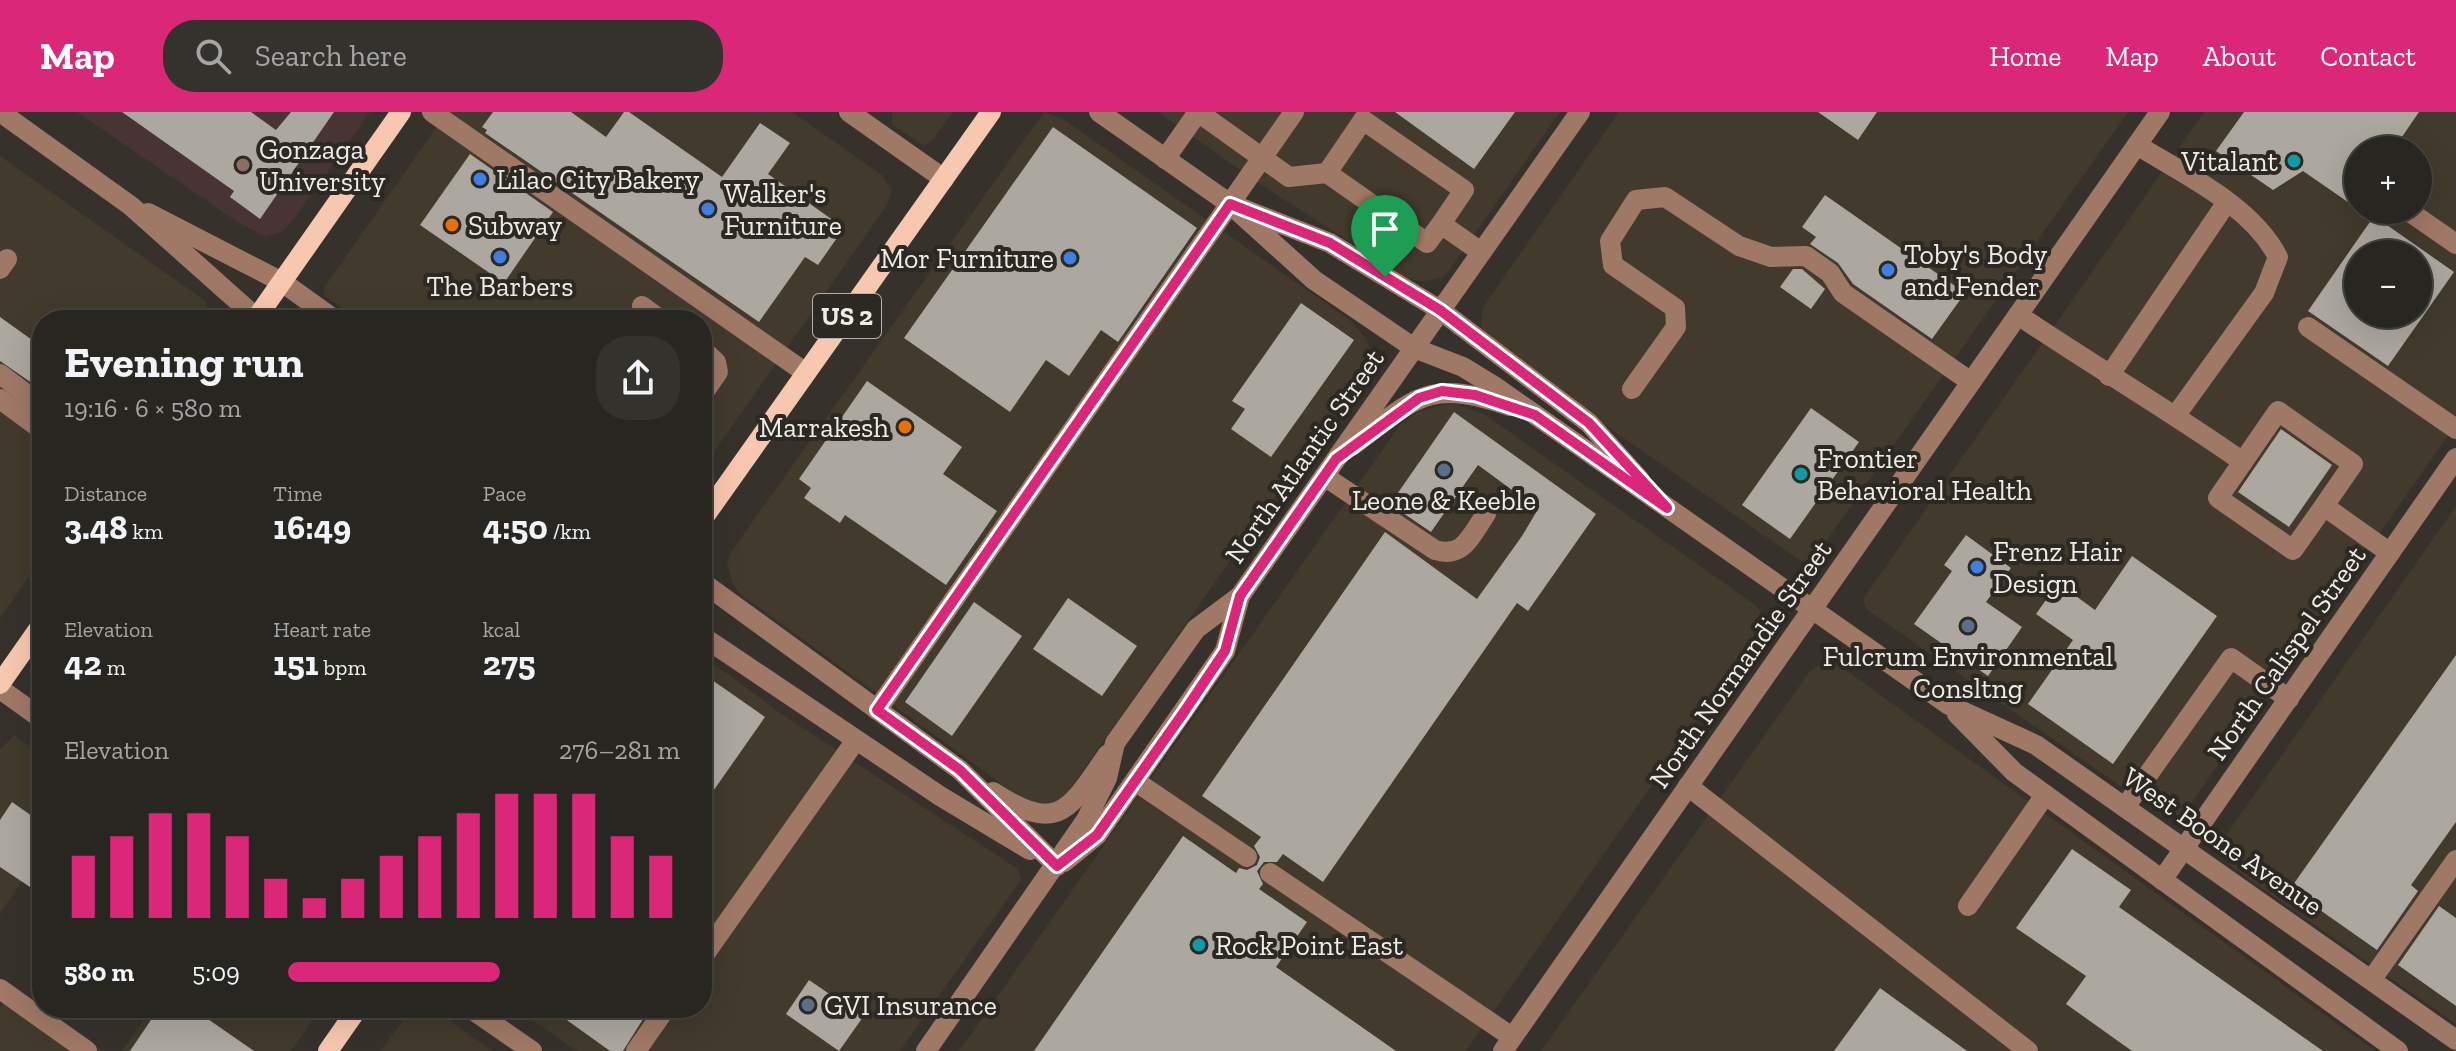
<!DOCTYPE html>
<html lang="en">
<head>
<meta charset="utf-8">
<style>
  :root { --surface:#282620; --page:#34322d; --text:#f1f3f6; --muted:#a5a5a5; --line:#44433e; --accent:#db2777 }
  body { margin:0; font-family:"Zilla Slab",serif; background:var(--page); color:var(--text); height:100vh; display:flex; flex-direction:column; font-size:30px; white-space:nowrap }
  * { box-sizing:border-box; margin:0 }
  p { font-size:26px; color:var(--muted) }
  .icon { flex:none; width:44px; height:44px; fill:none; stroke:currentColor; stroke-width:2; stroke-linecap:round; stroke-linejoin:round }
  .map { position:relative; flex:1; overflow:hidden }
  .sheet { position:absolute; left:32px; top:198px; width:680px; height:708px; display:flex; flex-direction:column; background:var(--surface); border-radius:32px; box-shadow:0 8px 32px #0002,0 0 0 2px var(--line) }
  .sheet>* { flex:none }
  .controls { position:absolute; left:2344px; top:24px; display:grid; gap:16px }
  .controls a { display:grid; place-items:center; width:88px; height:88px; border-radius:50%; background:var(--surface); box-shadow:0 8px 32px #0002,0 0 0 2px var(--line); font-size:40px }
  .pin { position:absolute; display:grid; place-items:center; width:68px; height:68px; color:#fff; margin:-82px -34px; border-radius:50% 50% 50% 0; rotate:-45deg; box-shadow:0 0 8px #0007 }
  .pin .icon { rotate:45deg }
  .round { display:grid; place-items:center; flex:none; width:84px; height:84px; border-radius:32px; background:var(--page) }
  .summary { display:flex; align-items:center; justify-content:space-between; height:136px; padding:0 32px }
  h1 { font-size:44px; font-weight:700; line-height:60px }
  .figures { display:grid; grid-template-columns:repeat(3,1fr); gap:12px; height:136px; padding:8px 32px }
  .figures div { display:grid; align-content:center }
  .figures b { font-size:34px; font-weight:700 }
  .figures small { font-size:22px; font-weight:400 }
  .figures p { font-size:22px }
  .chart { height:224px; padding:16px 32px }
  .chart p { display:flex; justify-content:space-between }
  .chart svg { width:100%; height:144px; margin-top:8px; stroke:var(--accent); stroke-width:6 }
  ul { padding:0 32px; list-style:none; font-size:26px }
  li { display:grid; grid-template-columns:128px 96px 1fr; align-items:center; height:60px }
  li i { height:20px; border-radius:10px; background:var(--accent) }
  header { display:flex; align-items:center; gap:48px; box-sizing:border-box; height:112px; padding:0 40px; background:var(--accent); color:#fff }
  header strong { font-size:38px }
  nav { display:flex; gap:44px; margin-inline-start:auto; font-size:28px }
  .search { width:560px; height:72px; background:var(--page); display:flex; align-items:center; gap:20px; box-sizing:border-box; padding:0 28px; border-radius:32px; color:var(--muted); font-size:30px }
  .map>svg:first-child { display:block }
  .built { fill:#413a2d; fill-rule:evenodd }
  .education { fill:#483434 }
  .building { fill:#aca79f; fill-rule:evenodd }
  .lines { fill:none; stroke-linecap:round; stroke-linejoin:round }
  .minor { stroke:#a07866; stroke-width:20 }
  .major { stroke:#f8c7b0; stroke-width:20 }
  .route-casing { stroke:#fff; stroke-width:16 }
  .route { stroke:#db2777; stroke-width:10 }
  .culture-dot { fill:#0f9aa8; stroke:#2c2822; stroke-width:3 }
  .education-dot { fill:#8d6e63; stroke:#2c2822; stroke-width:3 }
  .shop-dot { fill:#3f7fe0; stroke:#2c2822; stroke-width:3 }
  .food-dot { fill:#e8710a; stroke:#2c2822; stroke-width:3 }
  .service-dot { fill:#5c6f8a; stroke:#2c2822; stroke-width:3 }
  .labels { text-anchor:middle; stroke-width:8; stroke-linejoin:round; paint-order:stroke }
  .shield { fill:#2c2822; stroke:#b4b1ad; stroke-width:2 }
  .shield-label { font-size:26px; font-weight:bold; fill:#efece8 }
  .poi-label { font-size:28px; fill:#efece8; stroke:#2c2822; text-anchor:start }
  .street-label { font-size:28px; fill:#efece8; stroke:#2c2822 }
</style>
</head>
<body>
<header>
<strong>Map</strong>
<div class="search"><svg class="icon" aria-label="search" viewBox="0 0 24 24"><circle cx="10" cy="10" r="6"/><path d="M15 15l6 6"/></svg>Search here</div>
<nav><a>Home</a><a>Map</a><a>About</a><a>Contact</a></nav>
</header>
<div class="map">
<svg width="2456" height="939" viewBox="0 0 2456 939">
  <rect width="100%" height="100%" fill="#36322b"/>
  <g class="built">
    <path d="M 447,0 L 792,0 L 882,63 L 892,79 L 887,93 L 702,357 L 702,208 L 358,208 L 324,183 L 324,176 Z"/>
    <path d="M 893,0 L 953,0 L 932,29 L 924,34 L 892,12 Z"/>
    <path d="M 1044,0 L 1063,7 L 1351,209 L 1367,228 L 1372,247 L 1067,681 L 1056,690 L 1044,694 L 1025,689 L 739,481 L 732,471 L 727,450 L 731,440 Z"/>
    <path d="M 1158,0 L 1560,0 L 1448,160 L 1442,166 L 1420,170 L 1405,165 L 1260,72 Z"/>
    <path d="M 1619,0 L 2128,0 L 1813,448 L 1804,451 L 1599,309 L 1485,223 L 1481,215 L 1483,195 Z"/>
    <path d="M 2204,0 L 2456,0 L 2456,312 L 2183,703 L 2169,708 L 1866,497 L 1863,487 ZM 2358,38 L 2418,38 L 2418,98 L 2358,98 ZM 2358,142 L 2418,142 L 2418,202 L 2358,202 Z"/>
    <path d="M 0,44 L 204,188 L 213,208 L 42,208 L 42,446 L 0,506 Z"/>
    <path d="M 1451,291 L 1484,302 L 1757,494 L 1766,510 L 1466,939 L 959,939 L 1400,313 L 1420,299 Z"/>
    <path d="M 2456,394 L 2456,912 L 2232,755 L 2220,737 L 2224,726 Z"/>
    <path d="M 702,543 L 780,601 L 1018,757 L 1021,768 L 900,939 L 577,939 L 515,896 L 702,896 Z"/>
    <path d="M 1826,549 L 1836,551 L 2375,939 L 1541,939 L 1810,559 Z"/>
    <path d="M 14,623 L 42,643 L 42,741 L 0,801 L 0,638 Z"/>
    <path d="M 14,876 L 103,939 L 0,939 L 0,896 Z"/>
    <path d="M 152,896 L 321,896 L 291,939 L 122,939 Z"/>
    <path d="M 413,896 L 431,896 L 493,939 L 380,939 Z"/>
  </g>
  <path class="education" d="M 77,0 L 370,0 L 294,107 L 282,120 L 264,124 L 236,109 Z"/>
  <g class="building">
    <path d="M 122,0 L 251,0 L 276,18 L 291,0 L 334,0 L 260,107 L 230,85 L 234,79 Z"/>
    <path d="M 493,0 L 571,0 L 606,25 L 624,0 L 629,0 L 722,65 L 760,11 L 790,31 L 768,62 L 844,116 L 818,153 L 805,145 L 759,210 L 485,21 L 487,18 L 482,15 Z"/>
    <path d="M 1395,0 L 1515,0 L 1474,57 Z"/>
    <path d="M 1818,0 L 1877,0 L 1858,28 Z"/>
    <path d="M 2244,0 L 2419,0 L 2393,38 L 2358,38 L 2358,97 L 2303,59 L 2273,78 L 2216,39 Z"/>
    <path d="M 1053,15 L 1197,116 L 1118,230 L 1101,218 L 1069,264 L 1046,248 L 1010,300 L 904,226 Z"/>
    <path d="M 470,42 L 553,100 L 504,171 L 420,113 Z"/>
    <path d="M 1825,83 L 1965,181 L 1932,227 L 1853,172 L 1838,151 L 1810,132 L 1816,125 L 1802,115 Z"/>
    <path d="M 2374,104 L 2454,160 L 2388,254 L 2308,199 ZM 2358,142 L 2418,142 L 2418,202 L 2358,202 Z"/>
    <path d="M 1793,157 L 1802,157 L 1825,177 L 1811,197 L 1780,175 Z"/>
    <path d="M 1301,191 L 1354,228 L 1271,345 L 1231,317 L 1245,297 L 1232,289 Z"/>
    <path d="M 0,205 L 35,230 L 31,237 L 42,245 L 42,278 L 0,249 Z"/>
    <path d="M 867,269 L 962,335 L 943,362 L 997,399 L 946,473 L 845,403 L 840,411 L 804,386 L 811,376 L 799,367 Z"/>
    <path d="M 1811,296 L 1859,330 L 1790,427 L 1742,393 Z"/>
    <path d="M 1454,300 L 1596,402 L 1528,499 L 1517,491 L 1323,770 L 1283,742 L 1277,750 L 1264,750 L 1257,759 L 1263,772 L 1259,777 L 1307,810 L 1276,855 L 1396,939 L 1034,939 L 1183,724 L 1236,761 L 1239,756 L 1247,758 L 1257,753 L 1260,745 L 1254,734 L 1261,725 L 1202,684 L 1385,420 L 1477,487 L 1522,424 L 1538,397 L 1478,353 L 1431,420 L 1400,399 L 1403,395 L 1393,388 Z"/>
    <path d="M 2281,317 L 2332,353 L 2289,415 L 2238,380 Z"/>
    <path d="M 1966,423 L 2011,456 L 1986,490 L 2022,515 L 1988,564 L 1914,512 L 1952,459 L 1944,453 Z"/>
    <path d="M 2132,444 L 2217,504 L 2113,652 L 2028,592 L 2073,528 L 2036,502 L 2058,471 L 2095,498 Z"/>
    <path d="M 1068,486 L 1137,534 L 1102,584 L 1033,537 Z"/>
    <path d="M 974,490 L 1022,524 L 952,624 L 905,590 Z"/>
    <path d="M 2456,543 L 2456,710 L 2411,773 L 2418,779 L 2377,838 L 2290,777 Z"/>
    <path d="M 702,561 L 765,605 L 702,695 Z"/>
    <path d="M 12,690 L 42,711 L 42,783 L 0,755 L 0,708 Z"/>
    <path d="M 2072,737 L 2131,778 L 2119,795 L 2323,939 L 2132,939 L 2066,892 L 2086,864 L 2016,816 Z"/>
    <path d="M 2439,794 L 2456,806 L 2456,894 L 2398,853 Z"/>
    <path d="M 809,868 L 863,905 L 839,939 L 786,902 Z"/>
    <path d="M 1880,876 L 1967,939 L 1834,939 Z"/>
    <path d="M 159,896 L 192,896 L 254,939 L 130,939 Z"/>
    <path d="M 550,896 L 650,896 L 623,939 L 610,939 Z"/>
  </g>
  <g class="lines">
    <g class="minor">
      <path d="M 0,0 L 131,94 L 259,208"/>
      <path d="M 432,0 L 806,261"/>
      <path d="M 849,0 L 944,67"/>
      <path d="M 1099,0 L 1230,92 L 1314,168 L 1414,236 L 1463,255 L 1494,274 L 1949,593 L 2036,633 L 2456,928"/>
      <path d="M 1198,0 L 1289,65 L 1327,61"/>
      <path d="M 2137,33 C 2185,63 2251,93 2278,145 L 2264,181 L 2176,303"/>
      <path d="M 1165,47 L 1198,0"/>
      <path d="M 1241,96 L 1330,131 L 1440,198 L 1589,311 L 1640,368"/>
      <path d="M 2407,98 L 2456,132"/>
      <path d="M 148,101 L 282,170 L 335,208"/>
      <path d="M 1441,112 L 1464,78 L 1363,8 L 1327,61 L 1427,131 L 1441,112 L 1481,140"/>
      <path d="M 0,157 L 7,147"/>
      <path d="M 642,194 L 661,208"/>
      <path d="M 2018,203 C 2092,253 2169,298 2243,350"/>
      <path d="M 2308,215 L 2456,317"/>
      <path d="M 702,237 L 716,250 L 718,260 L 702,283"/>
      <path d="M 0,262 L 42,294"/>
      <path d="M 2109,264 L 2227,90"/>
      <path d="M 1632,277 L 1676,215 L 1675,196 L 1613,153 L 1610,129 L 1636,88 L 1665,85 L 1739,134 L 1771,145 L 1806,144 L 1830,161 L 1843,181 L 1971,270"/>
      <path d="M 0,287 L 42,318"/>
      <path d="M 1352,334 C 1417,285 1427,266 1510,294"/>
      <path d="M 1324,364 L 1435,438 C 1464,447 1471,423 1486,402"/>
      <path d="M 2324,394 L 2293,438 L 2218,386 L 2278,299 L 2353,352 L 2324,394 L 2390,441"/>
      <path d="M 702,470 L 960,658 L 1057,754"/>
      <path d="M 702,524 L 940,684 L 1030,738"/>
      <path d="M 0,577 L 42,607"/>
      <path d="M 877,598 L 1294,0"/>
      <path d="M 1957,602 L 2014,660 L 2398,939"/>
      <path d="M 1135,669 L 1247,745"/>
      <path d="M 1688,674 L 2028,939"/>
      <path d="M 993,680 C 1059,723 1069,698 1108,642"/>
      <path d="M 2125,695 L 2231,546 L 2289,587"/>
      <path d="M 1064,750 L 1097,723 L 1225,539 L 1240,484"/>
      <path d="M 1270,761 L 1512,925"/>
      <path d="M 2162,768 L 2456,346"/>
      <path d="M 1968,794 L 2045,683"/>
      <path d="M 702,846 L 856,628"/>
      <path d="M 2372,867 L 2456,748"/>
      <path d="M 0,877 L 87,939"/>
      <path d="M 470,896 L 532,939"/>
      <path d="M 636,939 L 666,896"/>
      <path d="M 926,939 L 1086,708 L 1107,666 L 1115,631 L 1196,517 L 1240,484 L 1580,0"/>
      <path d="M 1503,939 L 2160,0"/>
    </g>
    <g class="major">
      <path d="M 255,208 L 401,0"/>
      <path d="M 702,408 L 991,0"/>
      <path d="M 0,572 L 42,512"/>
      <path d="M 328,939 L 358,896"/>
    </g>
  </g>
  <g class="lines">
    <defs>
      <path id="route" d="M 1230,92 L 1330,131 L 1440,198 L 1589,311 L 1667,396 L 1535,303 L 1475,283 L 1442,279 L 1419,286 L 1336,347 L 1240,484 L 1225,539 L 1184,600 L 1097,723 L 1057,754 L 960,658 L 877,598 Z"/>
    </defs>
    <use href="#route" class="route-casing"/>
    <use href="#route" class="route"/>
  </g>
  <g class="culture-dot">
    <circle cx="2294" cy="49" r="8"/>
    <circle cx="1801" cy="362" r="8"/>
    <circle cx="1199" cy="833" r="8"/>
  </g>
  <circle class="education-dot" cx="243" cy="53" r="8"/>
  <g class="shop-dot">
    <circle cx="480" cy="67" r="8"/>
    <circle cx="708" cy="97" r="8"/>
    <circle cx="500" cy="145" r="8"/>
    <circle cx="1070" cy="146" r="8"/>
    <circle cx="1888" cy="158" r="8"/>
    <circle cx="1977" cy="455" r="8"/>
  </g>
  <g class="food-dot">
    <circle cx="452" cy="113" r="8"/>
    <circle cx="905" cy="315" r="8"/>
  </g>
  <g class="service-dot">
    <circle cx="1444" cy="358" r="8"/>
    <circle cx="1968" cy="514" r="8"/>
    <circle cx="808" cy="893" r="8"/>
  </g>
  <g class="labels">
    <rect class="shield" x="813" y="182" width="68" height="44" rx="6"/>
    <g class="shield-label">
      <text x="847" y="213">US 2</text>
    </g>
    <g class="poi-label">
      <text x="259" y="47">Gonzaga<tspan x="259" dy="32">University</tspan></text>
      <text x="2278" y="59" text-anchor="end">Vitalant</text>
      <text x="496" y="77">Lilac City Bakery</text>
      <text x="724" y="91">Walker's<tspan x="724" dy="32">Furniture</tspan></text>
      <text x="468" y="123">Subway</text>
      <text x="1904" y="152">Toby's Body<tspan x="1904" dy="32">and Fender</tspan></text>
      <text x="1054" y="156" text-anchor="end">Mor Furniture</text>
      <text x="500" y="184" text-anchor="middle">The Barbers</text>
      <text x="889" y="325" text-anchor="end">Marrakesh</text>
      <text x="1817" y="356">Frontier<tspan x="1817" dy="32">Behavioral Health</tspan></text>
      <text x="1444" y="398" text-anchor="middle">Leone &amp; Keeble</text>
      <text x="1993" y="449">Frenz Hair<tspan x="1993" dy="32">Design</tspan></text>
      <text x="1968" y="554" text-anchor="middle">Fulcrum Environmental<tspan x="1968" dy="32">Consltng</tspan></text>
      <text x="1215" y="843">Rock Point East</text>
      <text x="824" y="903">GVI Insurance</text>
    </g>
    <g class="street-label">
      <text transform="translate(1304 344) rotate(-55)" y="10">North Atlantic Street</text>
      <text transform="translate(2286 541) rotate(-55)" y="10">North Calispel Street</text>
      <text transform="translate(1740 552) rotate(-55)" y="10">North Normandie Street</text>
      <text transform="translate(2223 729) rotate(35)" y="10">West Boone Avenue</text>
    </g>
  </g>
</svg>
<div class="controls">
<a>+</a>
<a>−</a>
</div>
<div class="pin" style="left:1385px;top:165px;background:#1e9e55"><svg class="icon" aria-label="arrive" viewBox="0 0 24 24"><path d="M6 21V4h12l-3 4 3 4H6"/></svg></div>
<section class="sheet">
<div class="summary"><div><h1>Evening run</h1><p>19:16 · 6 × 580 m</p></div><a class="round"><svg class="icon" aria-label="share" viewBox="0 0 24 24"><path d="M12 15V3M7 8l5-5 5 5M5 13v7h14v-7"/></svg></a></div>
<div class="figures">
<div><p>Distance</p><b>3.48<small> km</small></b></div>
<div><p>Time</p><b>16:49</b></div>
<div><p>Pace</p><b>4:50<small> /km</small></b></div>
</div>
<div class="figures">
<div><p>Elevation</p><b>42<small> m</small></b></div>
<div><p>Heart rate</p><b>151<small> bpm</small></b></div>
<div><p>kcal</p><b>275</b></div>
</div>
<div class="chart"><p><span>Elevation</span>276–281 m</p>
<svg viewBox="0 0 160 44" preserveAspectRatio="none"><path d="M5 44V25M15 44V19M25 44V12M35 44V12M45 44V19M55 44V32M65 44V38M75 44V32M85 44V25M95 44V19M105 44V12M115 44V6M125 44V6M135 44V6M145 44V19M155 44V25"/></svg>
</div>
<ul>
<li><b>580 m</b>5:09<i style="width:54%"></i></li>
</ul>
</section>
</div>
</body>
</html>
